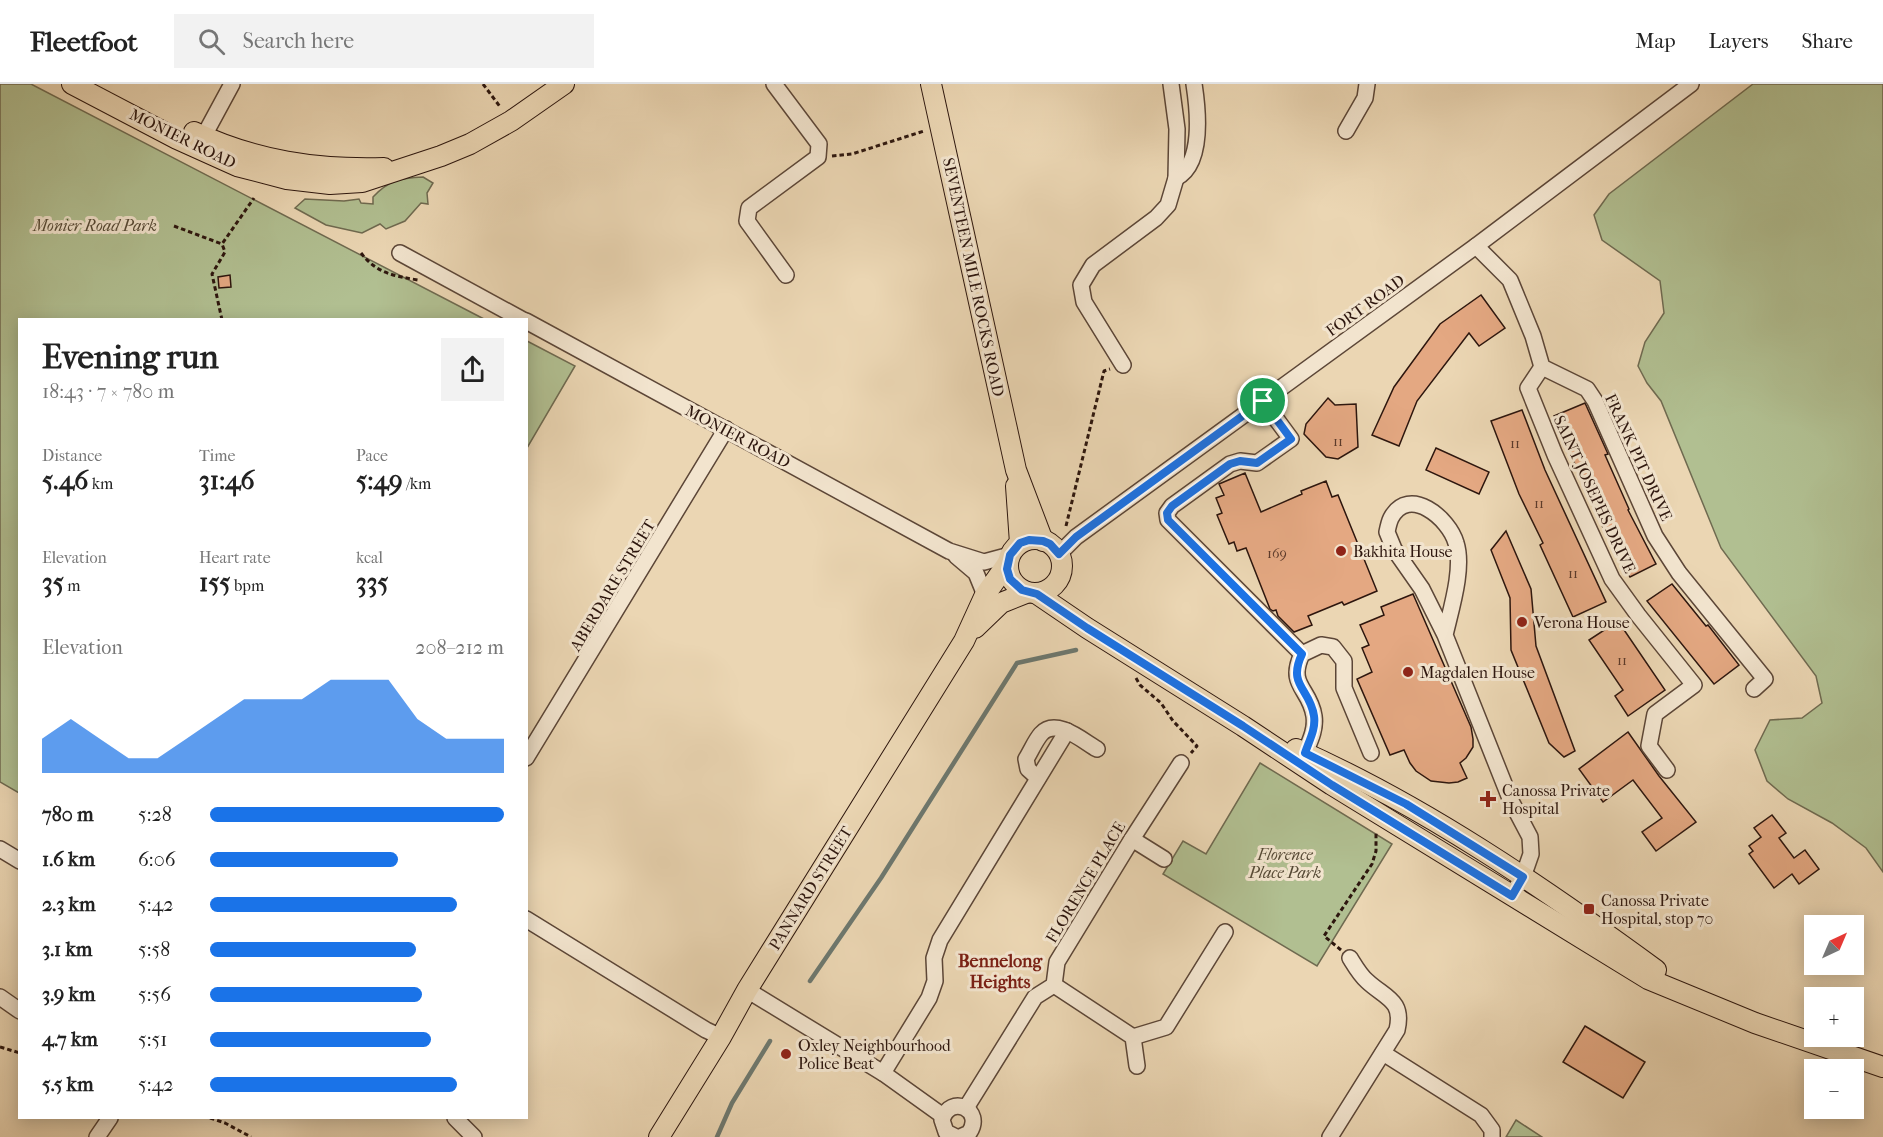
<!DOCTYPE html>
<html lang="en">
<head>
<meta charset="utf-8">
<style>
  :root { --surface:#fff; --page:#f2f2f2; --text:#222; --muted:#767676; --line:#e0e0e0; --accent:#1a73e8 }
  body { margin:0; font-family:"IM FELL French Canon",serif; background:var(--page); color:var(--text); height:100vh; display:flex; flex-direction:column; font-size:22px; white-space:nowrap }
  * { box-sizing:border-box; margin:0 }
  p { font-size:20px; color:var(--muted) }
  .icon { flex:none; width:33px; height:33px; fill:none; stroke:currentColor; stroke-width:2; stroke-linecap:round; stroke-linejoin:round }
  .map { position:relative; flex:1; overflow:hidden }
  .panel { position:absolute; left:18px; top:234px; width:510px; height:801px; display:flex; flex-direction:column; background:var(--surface); border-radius:0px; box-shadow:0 3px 15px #0003 }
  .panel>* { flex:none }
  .needle { width:39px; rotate:44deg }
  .tools { position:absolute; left:1804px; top:831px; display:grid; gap:12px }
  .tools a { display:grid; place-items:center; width:60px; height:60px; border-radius:0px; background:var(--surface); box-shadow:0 3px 15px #0003; font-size:30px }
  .pin { position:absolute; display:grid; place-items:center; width:51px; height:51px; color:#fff; margin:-26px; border:3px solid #fff; border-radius:50%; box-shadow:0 2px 6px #0007 }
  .round { display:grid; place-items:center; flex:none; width:63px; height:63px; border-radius:0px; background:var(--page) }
  .overview { display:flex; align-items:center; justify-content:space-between; height:102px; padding:0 24px }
  h1 { font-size:33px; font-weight:800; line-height:45px }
  .metrics { display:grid; grid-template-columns:repeat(3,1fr); gap:9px; height:102px; padding:6px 24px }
  .metrics div { display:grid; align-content:center }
  .metrics b { font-size:26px; font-weight:800 }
  .metrics small { font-size:16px; font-weight:400 }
  .metrics p { font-size:16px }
  .chart { height:168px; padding:12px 24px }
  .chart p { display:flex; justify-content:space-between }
  .chart svg { width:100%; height:108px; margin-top:6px; fill:var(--accent); opacity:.7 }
  ul { padding:0 24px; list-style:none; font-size:20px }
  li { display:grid; grid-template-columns:96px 72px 1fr; align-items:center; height:45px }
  li i { height:15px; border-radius:8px; background:var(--accent) }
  header { display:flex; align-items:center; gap:36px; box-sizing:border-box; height:84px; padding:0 30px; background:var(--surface); border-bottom:2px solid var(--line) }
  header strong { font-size:28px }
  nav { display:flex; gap:33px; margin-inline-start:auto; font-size:21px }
  .search { width:420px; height:54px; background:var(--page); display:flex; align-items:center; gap:15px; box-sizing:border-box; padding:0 21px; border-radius:0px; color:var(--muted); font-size:22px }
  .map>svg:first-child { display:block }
  .green { fill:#b1bf91; stroke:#6f6a50; stroke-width:1.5 }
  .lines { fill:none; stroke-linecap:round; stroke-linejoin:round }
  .stream { stroke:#6d786f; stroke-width:4.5 }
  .building { fill:#e4a882; stroke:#2d160e; stroke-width:1.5 }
  .minor-casing { stroke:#5c4637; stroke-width:18 }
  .major-casing { stroke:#2d160e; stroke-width:22 }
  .path { stroke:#2d160e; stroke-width:3; stroke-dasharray:4.5 3; stroke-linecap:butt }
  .minor { stroke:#f2e4ce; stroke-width:15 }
  .major { stroke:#ebd6b3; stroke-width:20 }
  .route-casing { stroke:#fff; stroke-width:12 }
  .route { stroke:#1a73e8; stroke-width:8 }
  .poi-dot { fill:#8f2418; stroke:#f2e4ce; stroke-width:2 }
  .labels { text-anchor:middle; stroke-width:6; stroke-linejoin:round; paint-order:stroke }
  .number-label { font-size:14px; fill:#5b3a2b }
  .street-label { font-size:16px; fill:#2d160e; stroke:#f2e4ce }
  .park-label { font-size:16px; font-style:italic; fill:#554935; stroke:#f2e4ce }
  .poi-label { font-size:16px; fill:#2d160e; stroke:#f2e4ce; text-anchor:start }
  .neighbourhood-label { font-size:18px; font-weight:bold; fill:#7a1f14; stroke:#f2e4ce }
</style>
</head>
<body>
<header>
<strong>Fleetfoot</strong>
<div class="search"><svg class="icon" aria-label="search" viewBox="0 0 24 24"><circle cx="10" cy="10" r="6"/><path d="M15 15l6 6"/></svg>Search here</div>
<nav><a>Map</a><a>Layers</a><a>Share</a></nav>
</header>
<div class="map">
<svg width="1883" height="1053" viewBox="0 0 1883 1053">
  <rect width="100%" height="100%" fill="#ebd6b3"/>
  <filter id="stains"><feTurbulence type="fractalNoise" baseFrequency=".00333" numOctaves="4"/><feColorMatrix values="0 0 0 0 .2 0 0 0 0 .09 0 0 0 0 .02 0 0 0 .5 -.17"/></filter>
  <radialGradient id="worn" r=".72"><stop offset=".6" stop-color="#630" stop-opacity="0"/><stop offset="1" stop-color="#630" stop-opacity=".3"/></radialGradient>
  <g class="green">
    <path d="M 0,0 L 31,0 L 484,235 L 20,236 L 19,709 L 0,698 Z"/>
    <path d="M 1753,0 L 1883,0 L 1883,788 L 1866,764 L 1832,739 L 1788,715 L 1767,697 L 1755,666 L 1770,636 L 1802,634 L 1822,619 L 1816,592 L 1721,464 L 1661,317 L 1647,299 L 1638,282 L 1645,258 L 1664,229 L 1660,197 L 1602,156 L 1594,131 L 1609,110 Z"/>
    <path d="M 423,93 L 433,99 L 427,109 L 428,120 L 421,119 L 405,137 L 386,145 L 380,140 L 362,149 L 326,141 L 295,124 L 305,115 L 344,117 L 359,115 L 361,119 L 373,120 L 373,113 C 389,96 400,94 423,93 Z"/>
    <path d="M 527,257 L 575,282 L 527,364 Z"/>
    <path d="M 1260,679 L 1392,760 L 1317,882 L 1163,790 L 1183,757 L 1206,770 Z"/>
    <path d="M 1516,1036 L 1542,1053 L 1506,1053 Z"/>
  </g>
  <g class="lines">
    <g class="stream">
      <path d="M 810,897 L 881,794 L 1017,579 L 1076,566"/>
      <path d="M 717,1053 L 732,1019 L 770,957"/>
    </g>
  </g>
  <g class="building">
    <path d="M 230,191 L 231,203 L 219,204 L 218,193 Z"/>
    <path d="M 1481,211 L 1505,244 L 1479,262 L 1469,249 L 1417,317 L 1399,362 L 1372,351 L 1394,303 L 1440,240 Z"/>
    <path d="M 1328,314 L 1335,321 L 1356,320 L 1358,363 L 1338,375 L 1326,373 L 1304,350 L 1306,340 Z"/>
    <path d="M 1585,319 L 1608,370 L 1605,371 L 1629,425 L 1628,426 L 1656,480 L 1630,493 L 1600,438 L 1554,332 Z"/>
    <path d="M 1522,326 L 1545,386 L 1606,518 L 1573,533 L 1540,461 L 1543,459 L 1519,410 L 1491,337 Z"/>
    <path d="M 1436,364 L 1489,388 L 1479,410 L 1426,386 Z"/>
    <path d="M 1245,389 L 1261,428 L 1302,410 L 1301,407 L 1326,397 L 1332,413 L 1338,411 L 1377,507 L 1344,521 L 1342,518 L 1308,532 L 1312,541 L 1294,548 L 1278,532 L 1276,526 L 1273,527 L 1270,525 L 1246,464 L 1237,467 L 1234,458 L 1229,460 L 1217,431 L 1222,429 L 1216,414 L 1224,411 L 1219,400 Z"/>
    <path d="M 1506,447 L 1531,505 L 1536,562 L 1575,667 L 1564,673 L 1549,659 L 1511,566 L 1510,514 L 1491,466 Z"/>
    <path d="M 1672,500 L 1706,542 L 1708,541 L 1739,581 L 1714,600 L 1647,517 Z"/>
    <path d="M 1413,510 L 1471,643 L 1473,655 L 1473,663 L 1466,674 L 1460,679 L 1467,694 L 1458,698 L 1449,699 L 1431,697 L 1416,687 L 1410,679 L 1404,666 L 1390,671 L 1357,595 L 1372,588 L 1362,564 L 1369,561 L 1360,541 L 1384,531 L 1381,523 Z"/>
    <path d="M 1618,537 L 1665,606 L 1628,632 L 1615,612 L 1623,606 L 1589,556 Z"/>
    <path d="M 1628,648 L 1659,692 L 1696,738 L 1656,767 L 1642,748 L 1662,734 L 1633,696 L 1603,718 L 1579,685 Z"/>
    <path d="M 1772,731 L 1786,749 L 1779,754 L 1794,774 L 1805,766 L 1819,785 L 1799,800 L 1792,790 L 1774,804 L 1749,770 L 1753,767 L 1749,762 L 1761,753 L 1754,744 Z"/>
    <path d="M 1585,942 L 1645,978 L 1623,1014 L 1563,978 Z"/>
  </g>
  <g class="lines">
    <defs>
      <g id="minor">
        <path d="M 774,0 L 819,60 L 818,73 L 749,124 L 747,137 L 786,191"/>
        <path d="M 1346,47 L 1365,14 L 1367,0"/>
        <path d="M 199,61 L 232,0"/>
        <path d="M 1176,94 C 1204,80 1198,26 1194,0"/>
        <path d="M 1476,162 L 1510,196 L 1533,252 L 1542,283 L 1587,305 L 1595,317 L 1655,452 L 1679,489 L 1765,595 L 1754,605"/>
        <path d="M 400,169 L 523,236"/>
        <path d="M 526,237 L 949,467 L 984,478 L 1010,471"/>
        <path d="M 1123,281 L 1084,218 L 1081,201 L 1093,181 L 1156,134 L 1168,121 L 1176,94 L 1177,45 L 1171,0"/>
        <path d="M 1542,283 L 1528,304 L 1555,371 L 1612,495 L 1638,531 L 1694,601 L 1655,630 L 1649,662 L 1667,686"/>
        <path d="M 1263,317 L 1291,355 L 1257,379 L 1240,377 L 1230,380 L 1172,422 L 1167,429 L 1168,436 L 1302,570"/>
        <path d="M 1059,470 L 1076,453 L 1476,162 L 1691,0"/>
        <path d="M 956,472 L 976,489 L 985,511"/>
        <path d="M 1445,551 C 1451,525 1464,484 1456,459 C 1449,434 1409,401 1391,434 C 1389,438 1388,443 1387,448 L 1394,465 L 1422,505 L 1445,551 L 1511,717 L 1530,753 L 1531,770 L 1523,793 L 1512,811"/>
        <path d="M 1305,669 C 1310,657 1316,645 1314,632 C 1310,604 1287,602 1302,570 L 1321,561 L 1333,563 L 1344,577 L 1344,604 L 1371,669"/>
        <path d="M 526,674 L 726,345"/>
        <path d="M 1038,694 L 1028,685 L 1026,675 C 1031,667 1035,657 1041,650 C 1056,633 1083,657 1097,665"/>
        <path d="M 1132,755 L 1164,775"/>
        <path d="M 0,765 L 20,777"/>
        <path d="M 526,835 L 706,946 L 721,953"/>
        <path d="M 1054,901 L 1133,953 L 1137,982"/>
        <path d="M 747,906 L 883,989 L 943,1032"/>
        <path d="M 0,913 L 20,927"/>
        <path d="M 1133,953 L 1166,943 L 1225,848"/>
        <path d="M 1383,969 L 1481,1031 L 1492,1046 L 1492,1053"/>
        <path d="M 883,989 L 929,914 L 935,897 L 934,874 L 940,856 L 1067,647"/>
        <path d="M 966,1024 L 1035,913 L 1054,901 L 1057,878 L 1132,755 L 1181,679"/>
        <path d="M 455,1034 L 474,1053"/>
        <path d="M 97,1053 L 110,1034"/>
        <path d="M 956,1053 L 946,1048 L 942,1036 C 950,1009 985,1026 969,1049 L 960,1053"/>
        <path d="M 1330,1053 L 1397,946 C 1404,916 1385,914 1367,897 C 1360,891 1355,882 1350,874"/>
      </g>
      <g id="major">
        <path d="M 72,0 L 177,55 L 237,82 L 287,95 L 330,100 L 362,98 L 441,72 L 470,60 L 511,37 L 564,0"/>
        <path d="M 931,0 L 1016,386 L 1043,457"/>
        <path d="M 194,48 C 256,77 316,86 384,84"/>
        <path d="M 1016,402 L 1020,459"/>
        <circle cx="1035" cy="482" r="27"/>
        <path d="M 1037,510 L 1087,544 L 1243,642 L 1332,701 L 1648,895 L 1755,939 L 1883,983"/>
        <path d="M 975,544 L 1001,519 L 1026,509"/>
        <path d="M 1296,665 C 1423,721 1544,804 1656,886"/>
        <path d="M 659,1053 L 721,953 L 747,906 L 964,557 L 985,511 L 1007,480"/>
      </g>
    </defs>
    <use href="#minor" class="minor-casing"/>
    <use href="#major" class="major-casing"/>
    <g class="path">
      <path d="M 483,0 L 501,24"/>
      <path d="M 832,72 L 852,70 L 924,47"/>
      <path d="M 174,142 L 222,160"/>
      <path d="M 361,169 C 376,189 394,192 418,196"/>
      <path d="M 222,236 L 212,190 L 225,168 L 222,160 L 254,114"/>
      <path d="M 1066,442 L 1104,287 L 1110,285"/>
      <path d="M 1136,594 L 1140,601 L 1161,619 L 1173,637 L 1197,662 L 1191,669"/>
      <path d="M 1341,866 L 1324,852 L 1372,780 L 1376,767 L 1376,748"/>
      <path d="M 0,963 L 20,969"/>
      <path d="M 210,1034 L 225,1039 L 251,1053"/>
    </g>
    <use href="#minor" class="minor"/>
    <use href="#major" class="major"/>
  </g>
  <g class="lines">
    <defs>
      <path id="route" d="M 1263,317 L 1291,355 L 1257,379 L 1240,377 L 1230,380 L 1172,422 L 1167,429 L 1168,436 L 1302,570 C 1287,602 1310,604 1314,632 C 1316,645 1309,657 1305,669 L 1406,720 L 1523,793 L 1512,812 L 1332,701 L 1243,642 L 1087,544 L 1037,510 L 1022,506 L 1010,495 L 1007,485 L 1010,471 L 1020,459 L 1029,456 L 1043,457 L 1050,460 L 1059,470 L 1076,453 Z"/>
    </defs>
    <use href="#route" class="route-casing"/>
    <use href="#route" class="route"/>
  </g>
  <g class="poi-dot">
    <circle cx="1341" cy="467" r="6"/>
    <circle cx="1522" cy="538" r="6"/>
    <circle cx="1408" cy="588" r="6"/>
    <path d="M1485 706h6v6h6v6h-6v6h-6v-6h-6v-6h6z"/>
    <rect x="1583" y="819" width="12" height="12" rx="3"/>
    <circle cx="786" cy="970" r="6"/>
  </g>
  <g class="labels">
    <g class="number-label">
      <text x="1338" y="362">11</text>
      <text x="1515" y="364">11</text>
      <text x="1539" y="424">11</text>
      <text x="1277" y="474">169</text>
      <text x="1573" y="494">11</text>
      <text x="1622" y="581">11</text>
    </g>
    <g class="street-label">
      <text transform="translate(183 54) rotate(26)" y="6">MONIER ROAD</text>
      <text transform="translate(974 193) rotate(78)" y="6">SEVENTEEN MILE ROCKS ROAD</text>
      <text transform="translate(1365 221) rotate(-36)" y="6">FORT ROAD</text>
      <text transform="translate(738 352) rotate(28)" y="6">MONIER ROAD</text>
      <text transform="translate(1639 373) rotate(65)" y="6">FRANK PIT DRIVE</text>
      <text transform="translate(1595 410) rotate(65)" y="6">SAINT JOSEPHS DRIVE</text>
      <text transform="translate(612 501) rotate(-59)" y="6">ABERDARE STREET</text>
      <text transform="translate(1085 798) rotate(-59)" y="6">FLORENCE PLACE</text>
      <text transform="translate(810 804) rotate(-58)" y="6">PANNARD STREET</text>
    </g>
    <g class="park-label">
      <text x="95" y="147">Monier Road Park</text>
      <text x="1285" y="776">Florence<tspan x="1285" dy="18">Place Park</tspan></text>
    </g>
    <g class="poi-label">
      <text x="1353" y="473">Bakhita House</text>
      <text x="1534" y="544">Verona House</text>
      <text x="1420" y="594">Magdalen House</text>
      <text x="1502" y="712">Canossa Private<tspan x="1502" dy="18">Hospital</tspan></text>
      <text x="1601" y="822">Canossa Private<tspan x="1601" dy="18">Hospital, stop 70</tspan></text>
      <text x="798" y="967">Oxley Neighbourhood<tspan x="798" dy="18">Police Beat</tspan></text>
    </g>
    <g class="neighbourhood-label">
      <text x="1000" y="883">Bennelong<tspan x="1000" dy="21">Heights</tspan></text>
    </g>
  </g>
  <rect width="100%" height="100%" filter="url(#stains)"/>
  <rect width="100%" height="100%" fill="url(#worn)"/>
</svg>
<div class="tools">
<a><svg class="needle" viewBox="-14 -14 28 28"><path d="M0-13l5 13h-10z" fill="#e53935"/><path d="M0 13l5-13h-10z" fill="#767676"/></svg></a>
<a>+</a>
<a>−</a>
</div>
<div class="pin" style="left:1263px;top:317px;background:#1e9e55"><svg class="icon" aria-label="arrive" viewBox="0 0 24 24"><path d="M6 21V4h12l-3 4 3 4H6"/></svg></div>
<section class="panel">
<div class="overview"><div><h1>Evening run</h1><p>18:43 · 7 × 780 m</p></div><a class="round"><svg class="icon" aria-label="share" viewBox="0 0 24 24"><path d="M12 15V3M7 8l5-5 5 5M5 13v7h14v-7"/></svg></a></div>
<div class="metrics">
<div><p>Distance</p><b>5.46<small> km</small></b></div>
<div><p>Time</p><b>31:46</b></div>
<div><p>Pace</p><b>5:49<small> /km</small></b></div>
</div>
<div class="metrics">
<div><p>Elevation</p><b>35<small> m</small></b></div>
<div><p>Heart rate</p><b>155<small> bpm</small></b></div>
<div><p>kcal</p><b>335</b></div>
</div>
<div class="chart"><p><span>Elevation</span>208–212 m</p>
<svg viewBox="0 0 160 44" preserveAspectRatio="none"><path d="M0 44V30L10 22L20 30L30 38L40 38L50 30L60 22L70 14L80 14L90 14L100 6L110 6L120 6L130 22L140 30L150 30L160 30V44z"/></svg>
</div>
<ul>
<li><b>780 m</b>5:28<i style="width:100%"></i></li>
<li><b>1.6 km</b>6:06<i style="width:64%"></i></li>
<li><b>2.3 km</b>5:42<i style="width:84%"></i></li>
<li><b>3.1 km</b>5:58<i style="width:70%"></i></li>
<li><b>3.9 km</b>5:56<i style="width:72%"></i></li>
<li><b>4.7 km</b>5:51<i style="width:75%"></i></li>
<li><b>5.5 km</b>5:42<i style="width:84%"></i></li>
</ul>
</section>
</div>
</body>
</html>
